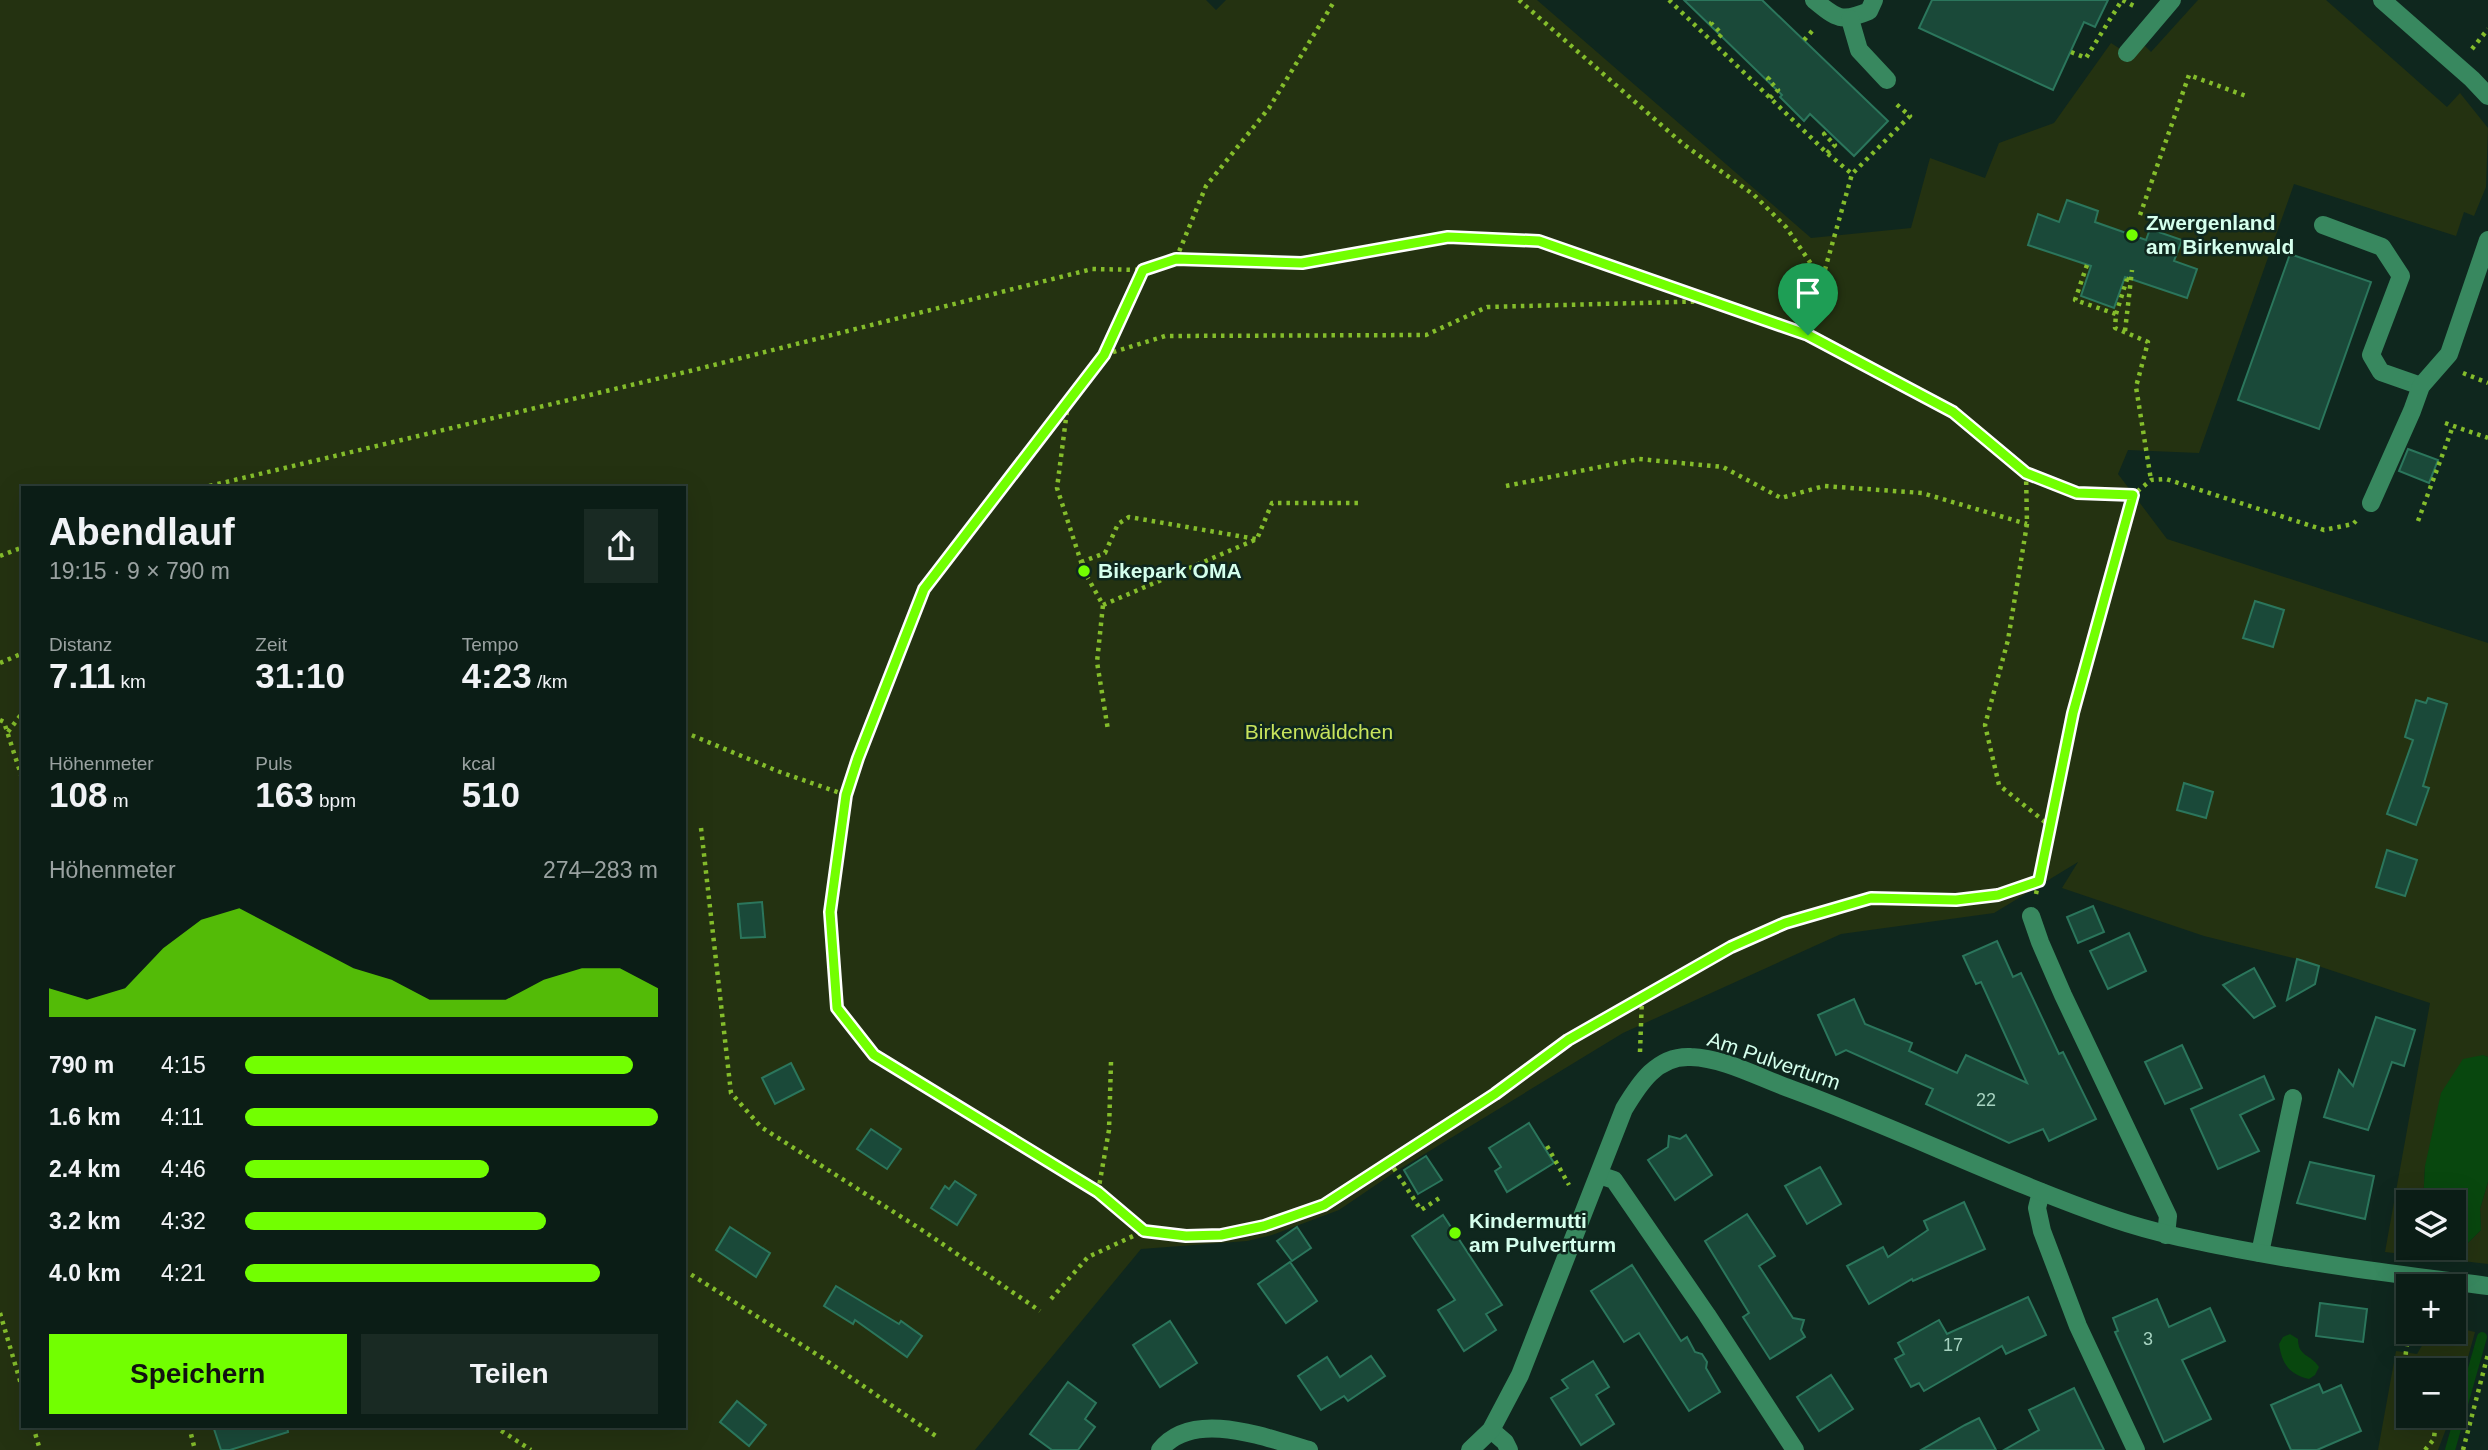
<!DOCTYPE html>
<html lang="de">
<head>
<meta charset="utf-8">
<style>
  :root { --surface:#0b1d16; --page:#192a23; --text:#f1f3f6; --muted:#9aa2a1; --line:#2b3b35; --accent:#72ff01 }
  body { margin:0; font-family:Helvetica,sans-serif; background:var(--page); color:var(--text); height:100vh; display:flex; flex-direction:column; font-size:26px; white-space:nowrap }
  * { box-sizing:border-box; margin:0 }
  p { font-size:23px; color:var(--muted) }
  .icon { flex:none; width:38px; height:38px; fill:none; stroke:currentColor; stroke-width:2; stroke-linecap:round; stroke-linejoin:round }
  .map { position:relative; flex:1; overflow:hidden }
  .side { position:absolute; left:21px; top:486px; width:665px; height:942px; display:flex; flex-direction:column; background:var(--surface); border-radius:0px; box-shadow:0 7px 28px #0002,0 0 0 2px var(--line) }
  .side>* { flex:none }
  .controls { position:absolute; left:2396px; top:1190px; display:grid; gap:14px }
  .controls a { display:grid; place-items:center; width:70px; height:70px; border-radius:0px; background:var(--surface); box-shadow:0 7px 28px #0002,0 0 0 2px var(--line); font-size:35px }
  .pin { position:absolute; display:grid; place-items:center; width:60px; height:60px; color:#fff; margin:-72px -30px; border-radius:50% 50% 50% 0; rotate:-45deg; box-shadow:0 0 7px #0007 }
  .pin .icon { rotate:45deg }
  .round { display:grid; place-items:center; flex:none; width:74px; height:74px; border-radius:0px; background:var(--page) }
  .overview { display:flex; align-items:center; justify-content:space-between; height:119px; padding:0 28px }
  h1 { font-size:38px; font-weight:700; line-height:52px }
  .figures { display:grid; grid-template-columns:repeat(3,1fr); gap:10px; height:119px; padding:7px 28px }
  .figures div { display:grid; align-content:center }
  .figures b { font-size:35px; font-weight:700 }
  .figures small { font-size:19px; font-weight:400 }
  .figures p { font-size:19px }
  .chart { height:196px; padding:14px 28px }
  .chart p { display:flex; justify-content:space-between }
  .chart svg { width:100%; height:126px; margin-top:7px; fill:var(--accent); opacity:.7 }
  .button { display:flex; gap:14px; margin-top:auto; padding:14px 28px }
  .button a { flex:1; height:80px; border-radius:0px; background:var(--accent); color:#111; font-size:28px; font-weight:700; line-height:80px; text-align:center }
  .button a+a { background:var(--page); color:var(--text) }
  ul { padding:0 28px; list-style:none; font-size:23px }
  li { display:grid; grid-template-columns:112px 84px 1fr; align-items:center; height:52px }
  li i { height:18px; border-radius:9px; background:var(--accent) }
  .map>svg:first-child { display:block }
  .green { fill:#243211; fill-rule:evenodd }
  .water { fill:#08470e }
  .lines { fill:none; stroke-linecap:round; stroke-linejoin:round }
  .stream { stroke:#08470e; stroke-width:10 }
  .building { fill:#1a4939; stroke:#2b765c; stroke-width:2 }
  .path { stroke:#84bd2b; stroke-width:4.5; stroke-dasharray:3.5 5; stroke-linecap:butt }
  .minor { stroke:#38885f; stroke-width:18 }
  .route-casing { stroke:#fff; stroke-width:14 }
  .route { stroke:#72ff01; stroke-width:9 }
  .poi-dot { fill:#72ff01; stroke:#0f271e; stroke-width:2.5 }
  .labels { text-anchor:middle; stroke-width:5; stroke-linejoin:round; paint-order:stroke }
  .number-label { font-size:18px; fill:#a6d2c0 }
  .poi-label { font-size:21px; font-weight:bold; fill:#d5ffed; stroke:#0f271e; text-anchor:start }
  .park-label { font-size:21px; fill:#c8e45c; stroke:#0f271e }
  .street-label { font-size:21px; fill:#d5ffed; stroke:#0f271e }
</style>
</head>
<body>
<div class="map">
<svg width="2488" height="1450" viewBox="0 0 2488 1450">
  <rect width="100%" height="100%" fill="#0f271e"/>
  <g class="green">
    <path d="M 0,0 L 1206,0 L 1216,10 L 1226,0 L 1537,0 L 1811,238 L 1911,228 L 1930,158 L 1985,178 L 1999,143 L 2054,123 L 2111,43 L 2134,58 L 2143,44 L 2151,52 L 2198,0 L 2326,0 L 2447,107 L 2460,93 L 2488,128 L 2486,187 L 2474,216 L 2464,212 L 2456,236 L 2294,184 L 2199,453 L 2128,450 L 2118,474 L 2167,539 L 2488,643 L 2488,1057 L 2482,1055 L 2425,1166 L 2423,1202 L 2408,1202 L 2408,1248 L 2454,1248 L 2454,1244 L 2463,1248 L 2481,1230 L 2480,1209 L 2488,1182 L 2488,1264 L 2385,1252 L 2430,1003 L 2297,959 L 2204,936 L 2062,888 L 2078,862 L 1994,913 L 1841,934 L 1623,1033 L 1395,1172 L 1339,1210 L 1272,1235 L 1247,1241 L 1141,1249 L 975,1450 L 0,1450 ZM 23,488 L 684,488 L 684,1426 L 23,1426 Z"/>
    <path d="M 2454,1327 L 2475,1332 L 2454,1408 L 2454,1370 L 2408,1370 L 2408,1416 L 2451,1416 L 2438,1450 L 2378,1450 L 2396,1351 L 2417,1354 L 2430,1332 L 2454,1332 Z"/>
  </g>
  <g class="water">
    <path d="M 2483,1055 L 2488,1057 L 2488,1182 L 2480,1209 L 2481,1230 L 2463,1248 L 2454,1244 L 2454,1202 L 2423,1202 L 2425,1166 L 2441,1093 L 2463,1059 Z"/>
    <path d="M 2290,1334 L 2298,1339 C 2298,1357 2311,1354 2319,1367 L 2315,1375 L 2309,1379 C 2289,1374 2282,1364 2279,1344 L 2283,1337 Z"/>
  </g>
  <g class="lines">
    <path class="stream" d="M 2450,1450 L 2482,1337"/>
  </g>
  <g class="building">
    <path d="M 1684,0 L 1762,0 L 1888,121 L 1854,156 L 1810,114 L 1804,121 L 1780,97 L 1782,95 Z"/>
    <path d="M 1932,0 L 2108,0 L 2095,27 L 2084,22 L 2053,90 L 1919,28 Z"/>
    <path d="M 2067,200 L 2098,211 L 2095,222 L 2146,240 L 2150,229 L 2182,240 L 2174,261 L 2197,269 L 2187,298 L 2125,277 L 2114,308 L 2081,296 L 2091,266 L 2028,245 L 2038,214 L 2059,222 Z"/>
    <path d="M 2290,254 L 2371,282 L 2319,429 L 2238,400 Z"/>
    <path d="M 2408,449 L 2438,460 L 2429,483 L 2399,471 Z"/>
    <path d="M 2255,601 L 2284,610 L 2273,647 L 2243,638 Z"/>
    <path d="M 2428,698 L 2447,704 L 2423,786 L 2429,788 L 2416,825 L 2387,814 L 2413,740 L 2405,737 L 2416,700 L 2426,703 Z"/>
    <path d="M 2184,783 L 2213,792 L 2206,818 L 2177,810 Z"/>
    <path d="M 2387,850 L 2417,860 L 2405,896 L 2376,887 Z"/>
    <path d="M 762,902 L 765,937 L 741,938 L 738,904 Z"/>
    <path d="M 2093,906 L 2104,932 L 2078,943 L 2067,917 Z"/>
    <path d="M 2129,933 L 2146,971 L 2108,989 L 2090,951 Z"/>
    <path d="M 1997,941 L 2013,977 L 2021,973 L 2059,1054 L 2063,1052 L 2096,1119 L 2049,1141 L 2043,1129 L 2009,1143 L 1926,1104 L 1933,1089 L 1846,1050 L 1836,1055 L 1818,1015 L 1854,999 L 1865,1024 L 1912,1043 L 1909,1051 L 1957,1073 L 1966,1055 L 2027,1083 L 1981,982 L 1976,984 L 1963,956 Z"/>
    <path d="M 2297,959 L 2319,966 L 2315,984 L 2287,1000 Z"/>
    <path d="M 2254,968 L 2275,1006 L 2254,1018 L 2223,985 Z"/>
    <path d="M 2376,1017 L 2415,1030 L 2404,1066 L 2392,1062 L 2368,1130 L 2324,1117 L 2339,1070 L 2353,1086 Z"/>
    <path d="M 2182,1045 L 2202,1088 L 2165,1104 L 2145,1062 Z"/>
    <path d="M 791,1063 L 804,1089 L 775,1104 L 762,1078 Z"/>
    <path d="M 2264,1076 L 2274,1099 L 2240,1115 L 2259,1151 L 2218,1169 L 2191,1109 Z"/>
    <path d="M 1529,1123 L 1554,1163 L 1507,1192 L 1495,1171 L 1501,1167 L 1489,1148 Z"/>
    <path d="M 871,1129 L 901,1149 L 887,1169 L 857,1149 Z"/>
    <path d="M 1686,1135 L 1712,1175 L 1675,1200 L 1648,1160 L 1668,1147 L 1669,1136 L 1680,1139 Z"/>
    <path d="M 1426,1156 L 1442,1180 L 1418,1194 L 1404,1170 Z"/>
    <path d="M 2310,1162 L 2374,1176 L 2365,1219 L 2297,1203 Z"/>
    <path d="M 1820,1167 L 1841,1204 L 1807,1224 L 1785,1186 Z"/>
    <path d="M 955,1181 L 976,1195 L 957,1225 L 931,1208 L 945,1186 L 949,1189 Z"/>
    <path d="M 1964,1202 L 1985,1249 L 1913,1281 L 1912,1279 L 1869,1304 L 1847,1266 L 1883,1247 L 1888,1257 L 1928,1230 L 1924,1221 Z"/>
    <path d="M 1747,1214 L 1775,1256 L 1759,1266 L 1793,1318 L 1804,1320 L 1801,1330 L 1805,1337 L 1770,1359 L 1743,1317 L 1749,1313 L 1705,1241 Z"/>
    <path d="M 1443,1215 L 1502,1305 L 1486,1314 L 1496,1330 L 1464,1351 L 1438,1310 L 1455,1300 L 1412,1236 Z"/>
    <path d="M 730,1227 L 770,1253 L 756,1277 L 716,1250 Z"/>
    <path d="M 1297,1227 L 1311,1248 L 1292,1261 L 1277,1241 Z"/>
    <path d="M 1290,1262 L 1317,1301 L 1286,1323 L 1258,1284 Z"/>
    <path d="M 1632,1265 L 1681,1341 L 1687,1337 L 1695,1352 L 1702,1354 L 1707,1362 L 1706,1368 L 1720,1392 L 1689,1411 L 1639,1333 L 1624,1342 L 1591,1291 Z"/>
    <path d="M 836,1286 L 899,1324 L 901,1321 L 922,1336 L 907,1357 L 855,1320 L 853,1324 L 824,1306 Z"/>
    <path d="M 2028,1297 L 2046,1335 L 2006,1354 L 2002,1346 L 1924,1391 L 1919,1383 L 1911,1387 L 1895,1359 L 1904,1354 L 1898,1343 L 1939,1320 L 1947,1334 Z"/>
    <path d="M 2157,1299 L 2169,1327 L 2210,1308 L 2225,1341 L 2182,1360 L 2211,1419 L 2164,1442 L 2115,1332 L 2118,1331 L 2113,1318 Z"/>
    <path d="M 2320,1303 L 2367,1309 L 2363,1342 L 2316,1336 Z"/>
    <path d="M 1170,1321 L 1197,1363 L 1160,1387 L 1133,1345 Z"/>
    <path d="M 1371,1356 L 1385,1376 L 1348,1401 L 1344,1396 L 1321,1410 L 1298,1376 L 1327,1357 L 1340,1377 Z"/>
    <path d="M 1593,1361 L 1609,1387 L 1596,1395 L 1614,1424 L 1581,1445 L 1551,1398 L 1568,1388 L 1562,1380 Z"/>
    <path d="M 1831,1375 L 1853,1409 L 1819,1431 L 1797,1397 Z"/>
    <path d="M 1068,1382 L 1096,1403 L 1085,1419 L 1095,1427 L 1078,1450 L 1052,1450 L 1030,1434 Z"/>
    <path d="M 2319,1384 L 2323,1393 L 2341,1385 L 2361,1431 L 2317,1450 L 2291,1450 L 2271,1405 Z"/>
    <path d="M 2074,1388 L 2104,1450 L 2004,1450 L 2039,1430 L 2029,1410 Z"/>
    <path d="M 737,1401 L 766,1425 L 749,1446 L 720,1422 Z"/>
    <path d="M 1979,1418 L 1996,1450 L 1921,1450 L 1965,1425 Z"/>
    <path d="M 213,1426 L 287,1426 L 288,1432 L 230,1450 L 221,1450 Z"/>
  </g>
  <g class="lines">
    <g class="path">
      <path d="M 1519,0 L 1683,144 L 1754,195 L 1786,227 L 1822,280"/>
      <path d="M 1669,0 L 1827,153 L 1852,174"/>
      <path d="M 1804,40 L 1813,30"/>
      <path d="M 1713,43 L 1722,34 L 1711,23 L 1715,20"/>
      <path d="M 2472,49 L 2488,29"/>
      <path d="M 2071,52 L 2086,58 L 2122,0 L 2136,7"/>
      <path d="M 1770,98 L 1778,90 L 1768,79 L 1772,75"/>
      <path d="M 1827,153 L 1835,145 L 1824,134 L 1828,131"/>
      <path d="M 2140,215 L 2189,75 L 2246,96"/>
      <path d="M 1176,259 L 1206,186 L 1269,108 L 1335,0"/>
      <path d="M 2087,265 L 2075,300 L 2116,314 L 2115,328 L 2148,342 L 2136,387 L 2151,480"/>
      <path d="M 2116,314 L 2127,279 L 2125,278"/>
      <path d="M 2125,331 L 2132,270"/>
      <path d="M 1807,335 L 1818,307 L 1822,280 L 1852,174 L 1910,116 L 1895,103"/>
      <path d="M 1104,355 L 1143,270 L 1176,259 L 1302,263 L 1448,238 L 1539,241 L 1711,300"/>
      <path d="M 2463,373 L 2488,383"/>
      <path d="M 1068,403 L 1057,488 L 1084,571 L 1103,605 L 1097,662 L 1108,730"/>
      <path d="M 2445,423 L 2488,438"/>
      <path d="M 2026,473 L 2027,524 L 2008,640 L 1985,725 L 1999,785 L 2050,826"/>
      <path d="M 1506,486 L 1639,459 L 1723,467 L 1781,498 L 1824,486 L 1922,493 L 2027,524"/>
      <path d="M 201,488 L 694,370 L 1092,269 L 1143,270"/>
      <path d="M 2418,521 L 2453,426"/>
      <path d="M 0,556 L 23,547"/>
      <path d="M 1081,562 L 1105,553 L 1118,524 L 1129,517 L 1256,539"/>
      <path d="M 1103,605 L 1257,539 L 1272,503 L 1361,503"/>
      <path d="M 0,663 L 23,653"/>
      <path d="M 0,720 L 4,722 L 23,781"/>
      <path d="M 8,732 L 23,712"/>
      <path d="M 684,732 L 780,772 L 846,795"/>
      <path d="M 701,828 L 731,1093 L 761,1127 L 925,1232 L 1040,1311"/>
      <path d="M 2036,894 L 2073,713 L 2133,495 L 2151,480 L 2166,479 L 2324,530 L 2353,524 L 2356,521"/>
      <path d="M 1640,1052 L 1642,998"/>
      <path d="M 1547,1146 L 1569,1185"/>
      <path d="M 1389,1161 L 1421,1210 L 1441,1197"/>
      <path d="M 1098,1192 L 1109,1130 L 1111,1062"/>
      <path d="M 1144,1231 L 1098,1192 L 874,1055 L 837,1008 L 830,912 L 846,795 L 858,758 L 894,672 L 924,589 L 1104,355 L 1165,336 L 1426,335 L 1487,307 L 1715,301 L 1807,335 L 1953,412 L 2026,473 L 2076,493 L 2133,495"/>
      <path d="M 684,1270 L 824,1359 L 936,1436"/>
      <path d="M 1051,1299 L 1088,1257 L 1144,1231 L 1186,1236 L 1221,1235 L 1263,1226 L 1324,1205 L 1495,1094 L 1568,1040 L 1731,947 L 1785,923 L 1871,897 L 1957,900 L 1998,895 L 2039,881"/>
      <path d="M 0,1313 L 23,1391"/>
      <path d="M 2408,1380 C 2402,1366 2407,1347 2409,1332"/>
      <path d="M 33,1426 L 40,1450"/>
      <path d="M 189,1426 L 195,1450"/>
      <path d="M 494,1426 L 531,1450"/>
      <path d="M 2425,1450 L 2434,1439 L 2436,1416"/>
      <path d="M 2463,1450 L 2488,1354"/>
    </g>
    <g class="minor">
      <path d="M 1814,0 C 1836,18 1841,23 1869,11 L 1874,0"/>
      <path d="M 2382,0 L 2472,79 L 2488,96"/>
      <path d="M 1850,19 L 1859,50 L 1887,80"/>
      <path d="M 2127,53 L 2172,0"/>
      <path d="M 2323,225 L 2382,247 L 2401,276 L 2371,355 L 2381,372 L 2421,386"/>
      <path d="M 2371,503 L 2412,411 L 2421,386 L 2449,354 L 2488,240"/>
      <path d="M 2031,916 L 2040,942 L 2063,995 L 2168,1216 L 2166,1235"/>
      <path d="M 1599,1175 L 1614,1180 L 1707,1315 L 1795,1450"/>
      <path d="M 2041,1192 L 2037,1208 L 2042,1231 L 2078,1326 L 2136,1450"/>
      <path d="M 2260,1253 L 2293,1098"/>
      <path d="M 1491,1430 L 1505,1442 L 1509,1450"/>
      <path d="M 1160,1450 C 1193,1408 1266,1438 1309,1450"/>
      <path d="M 1470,1450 L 1491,1430 L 1520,1375 L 1624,1109 C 1639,1084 1657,1055 1691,1057 C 1724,1058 1760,1078 1791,1089 C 1900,1129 2004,1181 2114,1219 C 2155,1233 2196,1241 2237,1249 C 2321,1265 2404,1275 2488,1286"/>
    </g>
  </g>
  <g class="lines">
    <defs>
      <path id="route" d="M 1448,237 L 1539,241 L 1808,335 L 1953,412 L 2026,473 L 2077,493 L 2133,495 L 2073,713 L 2039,881 L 1998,895 L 1956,900 L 1871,898 L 1785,923 L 1731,947 L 1568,1040 L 1495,1094 L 1324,1205 L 1264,1226 L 1221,1235 L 1186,1236 L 1144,1231 L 1098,1192 L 874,1055 L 837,1008 L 830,912 L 846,795 L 858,758 L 924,589 L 1104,355 L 1143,270 L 1176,259 L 1302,263 Z"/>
    </defs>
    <use href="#route" class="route-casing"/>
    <use href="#route" class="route"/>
  </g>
  <g class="poi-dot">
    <circle cx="2132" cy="235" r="7"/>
    <circle cx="1084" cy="571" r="7"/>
    <circle cx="1455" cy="1233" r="7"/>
  </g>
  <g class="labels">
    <g class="number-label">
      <text x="1986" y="1106">22</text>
      <text x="2148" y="1345">3</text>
      <text x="1953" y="1351">17</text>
    </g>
    <g class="poi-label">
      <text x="2146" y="230">Zwergenland<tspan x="2146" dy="24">am Birkenwald</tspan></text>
      <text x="1098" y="578">Bikepark OMA</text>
      <text x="1469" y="1228">Kindermutti<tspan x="1469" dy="24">am Pulverturm</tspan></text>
    </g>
    <g class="park-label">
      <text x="1319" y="739">Birkenwäldchen</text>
    </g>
    <g class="street-label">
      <text transform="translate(1774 1061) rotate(19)" y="7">Am Pulverturm</text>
    </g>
  </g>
</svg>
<div class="controls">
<a><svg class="icon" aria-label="layers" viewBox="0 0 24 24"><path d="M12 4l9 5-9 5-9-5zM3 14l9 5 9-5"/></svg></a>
<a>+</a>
<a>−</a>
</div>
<div class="pin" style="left:1808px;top:335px;background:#1e9e55"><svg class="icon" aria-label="arrive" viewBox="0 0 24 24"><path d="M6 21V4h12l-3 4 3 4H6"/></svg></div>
<section class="side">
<div class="overview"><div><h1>Abendlauf</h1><p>19:15 · 9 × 790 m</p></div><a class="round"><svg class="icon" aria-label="share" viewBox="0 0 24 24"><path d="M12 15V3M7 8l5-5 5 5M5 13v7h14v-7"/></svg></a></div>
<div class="figures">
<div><p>Distanz</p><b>7.11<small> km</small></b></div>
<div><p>Zeit</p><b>31:10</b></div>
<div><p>Tempo</p><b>4:23<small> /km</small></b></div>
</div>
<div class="figures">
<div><p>Höhenmeter</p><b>108<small> m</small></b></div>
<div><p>Puls</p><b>163<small> bpm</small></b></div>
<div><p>kcal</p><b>510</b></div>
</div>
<div class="chart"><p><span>Höhenmeter</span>274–283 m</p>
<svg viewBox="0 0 160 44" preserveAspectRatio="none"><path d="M0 44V34L10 38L20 34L30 20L40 10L50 6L60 13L70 20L80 27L90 31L100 38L110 38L120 38L130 31L140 27L150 27L160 34V44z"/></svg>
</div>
<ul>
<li><b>790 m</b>4:15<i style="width:94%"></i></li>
<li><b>1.6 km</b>4:11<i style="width:100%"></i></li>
<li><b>2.4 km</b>4:46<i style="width:59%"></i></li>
<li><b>3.2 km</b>4:32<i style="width:73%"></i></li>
<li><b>4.0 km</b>4:21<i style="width:86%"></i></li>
</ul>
<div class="button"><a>Speichern</a><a>Teilen</a></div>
</section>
</div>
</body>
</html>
